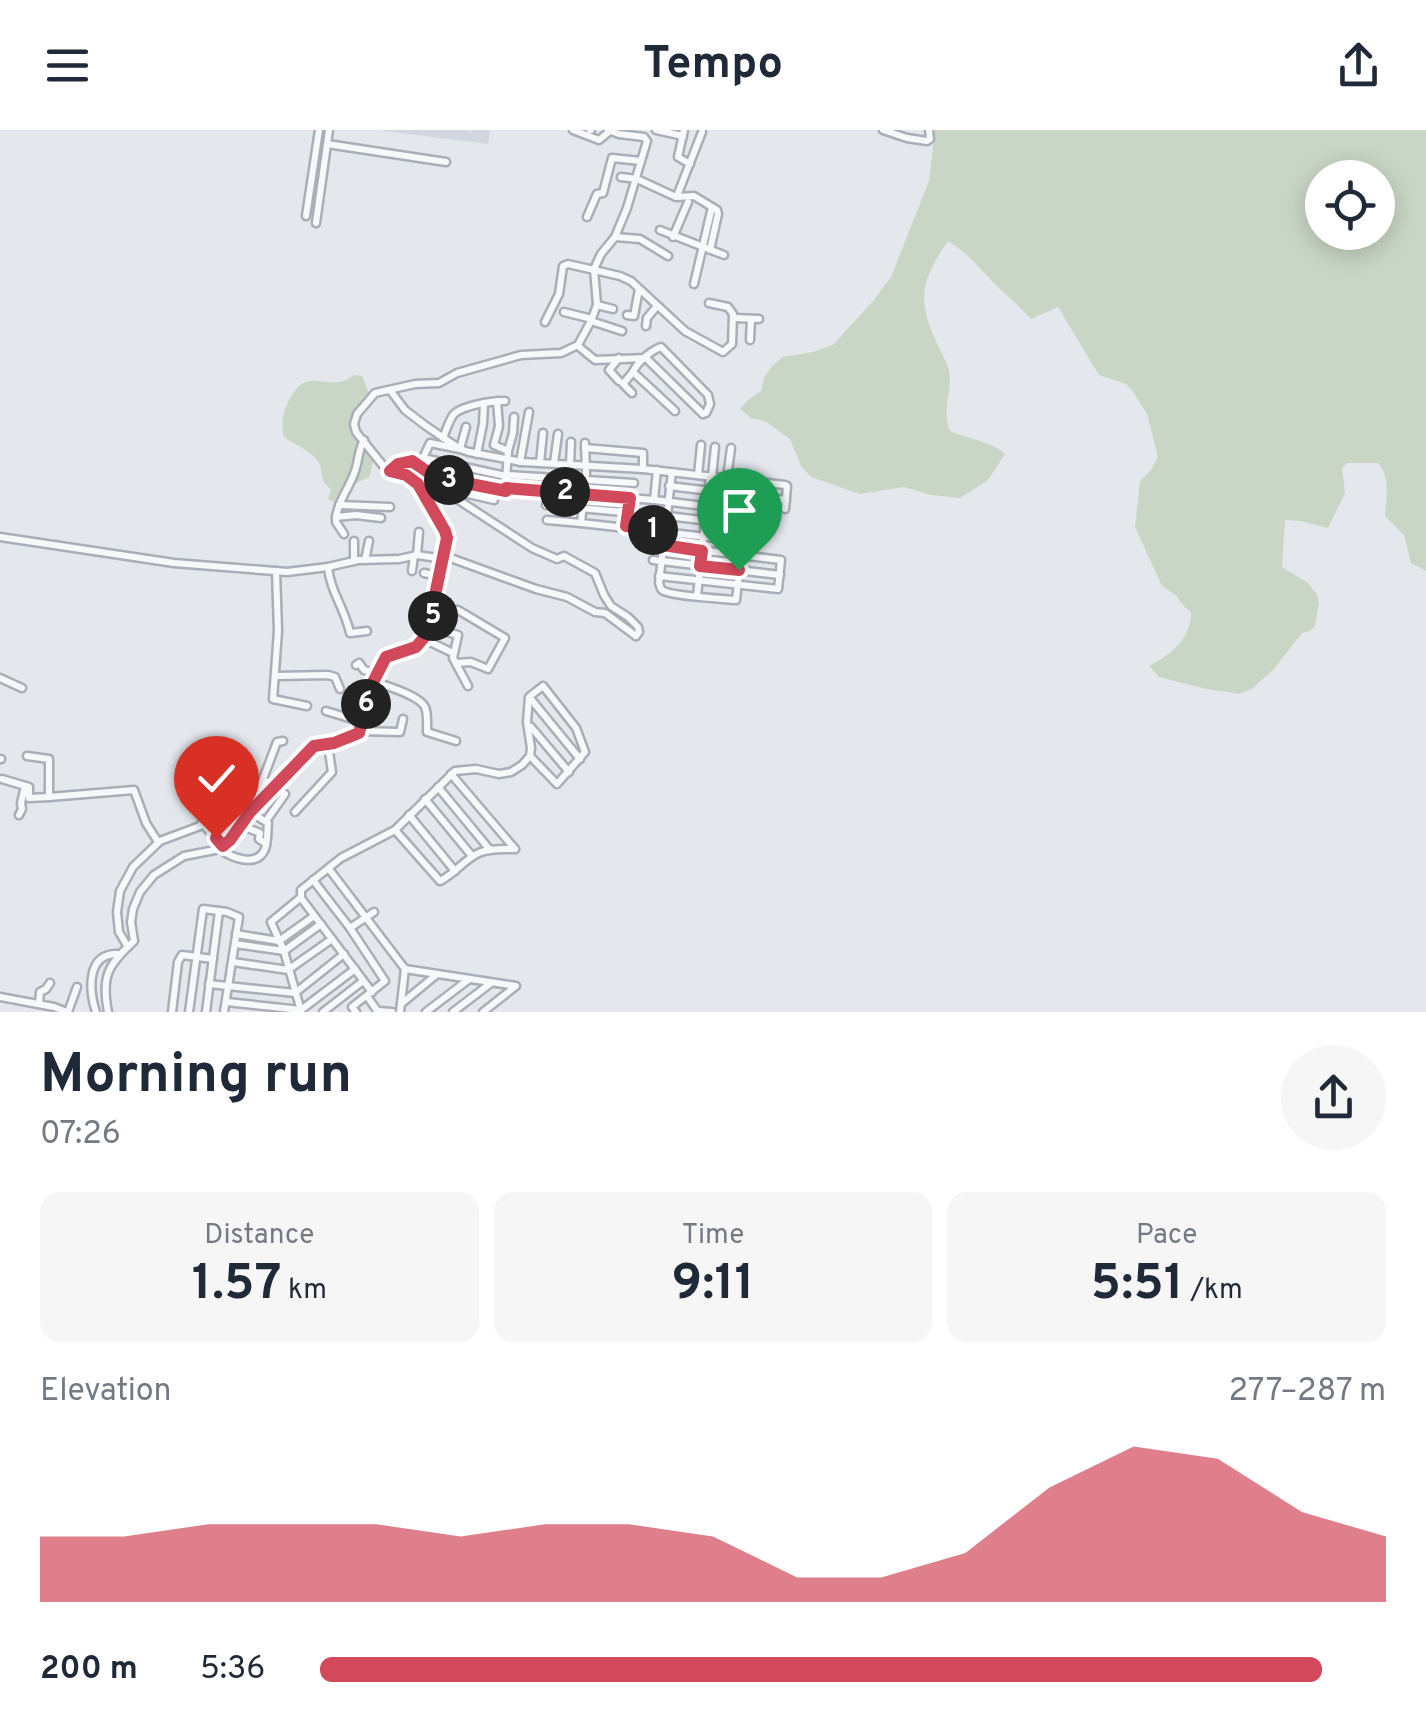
<!DOCTYPE html>
<html lang="en">
<head>
<meta charset="utf-8">
<style>
  :root { --surface:#fff; --page:#f6f6f7; --text:#1f2937; --muted:#747a83; --accent:#d1495b }
  body { margin:0; font-family:Overpass,sans-serif; background:var(--page); color:var(--text); height:100vh; display:flex; flex-direction:column; font-size:38px; white-space:nowrap }
  * { box-sizing:border-box; margin:0 }
  p { font-size:32px; color:var(--muted) }
  .icon { flex:none; width:55px; height:55px; fill:none; stroke:currentColor; stroke-width:2; stroke-linecap:round; stroke-linejoin:round }
  .map { position:relative; height:882px; overflow:hidden }
  .sheet { display:flex; flex-direction:column; background:var(--surface); flex:1 }
  .sheet>* { flex:none }
  .controls { position:absolute; left:1305px; top:30px; display:grid; gap:20px }
  .controls a { display:grid; place-items:center; width:90px; height:90px; border-radius:50%; background:var(--surface); box-shadow:0 5px 25px #0003; font-size:50px }
  .pin { position:absolute; display:grid; place-items:center; width:85px; height:85px; color:#fff; margin:-102px -42px; border-radius:50% 50% 50% 0; rotate:-45deg; box-shadow:0 0 10px #0007 }
  .pin .icon { rotate:45deg }
  .km { position:absolute; width:50px; height:50px; margin:-25px; border-radius:50%; background:#222; color:#fff; font-size:28px; line-height:50px; text-align:center }
  .round { display:grid; place-items:center; flex:none; width:105px; height:105px; border-radius:52px; background:var(--page) }
  .head { display:flex; align-items:center; justify-content:space-between; height:170px; padding:0 40px }
  h1 { font-size:55px; font-weight:700; line-height:75px }
  .stats { display:grid; grid-template-columns:repeat(3,1fr); gap:15px; height:170px; padding:10px 40px }
  .stats div { display:grid; align-content:center; border-radius:20px; background:var(--page); text-align:center }
  .stats b { font-size:50px; font-weight:700 }
  .stats small { font-size:28px; font-weight:400 }
  .stats p { font-size:28px }
  .chart { height:280px; padding:20px 40px }
  .chart p { display:flex; justify-content:space-between }
  .chart svg { width:100%; height:180px; margin-top:10px; fill:var(--accent); opacity:.7 }
  ul { padding:0 40px; list-style:none; font-size:32px }
  li { display:grid; grid-template-columns:160px 120px 1fr; align-items:center; height:75px }
  li i { height:25px; border-radius:12px; background:var(--accent) }
  header { display:flex; justify-content:space-between; align-items:center; height:130px; padding:0 40px; background:var(--surface); font-size:45px; font-weight:700 }
  .map>svg:first-child { display:block }
  .built { fill:#d2d6de }
  .green { fill:#c9d6c5; fill-rule:evenodd }
  .lines { fill:none; stroke-linecap:round; stroke-linejoin:round }
  .minor-casing { stroke:#a9aeb7; stroke-width:11 }
  .minor { stroke:#f7f8fa; stroke-width:6 }
  .route-casing { stroke:#fff; stroke-width:20 }
  .route { stroke:#d1495b; stroke-width:12 }
</style>
</head>
<body>
<header><svg class="icon" aria-label="menu" viewBox="0 0 24 24"><path d="M4 6h16M4 12h16M4 18h16"/></svg>Tempo<svg class="icon" aria-label="share" viewBox="0 0 24 24"><path d="M12 15V3M7 8l5-5 5 5M5 13v7h14v-7"/></svg></header>
<div class="map">
<svg width="1426" height="882" viewBox="0 0 1426 882">
  <rect width="100%" height="100%" fill="#e4e7ec"/>
  <path class="built" d="M 377,0 L 469,0 L 471,3 L 472,0 L 490,0 L 488,14 Z"/>
  <g class="green">
    <path d="M 935,0 L 1426,0 L 1426,441 L 1411,433 L 1404,405 L 1385,386 C 1386,368 1391,349 1378,333 L 1347,333 L 1342,339 L 1345,363 L 1328,398 L 1300,391 L 1285,390 L 1282,437 L 1308,453 L 1317,465 L 1319,473 L 1315,496 L 1310,501 L 1302,503 L 1274,539 L 1252,559 L 1239,564 L 1202,558 L 1159,547 L 1149,536 C 1171,525 1191,508 1191,483 L 1180,472 L 1177,466 L 1162,456 L 1135,397 L 1140,351 L 1151,340 L 1158,327 L 1147,284 L 1132,260 L 1126,254 L 1099,245 L 1058,177 L 1031,189 C 1018,174 1003,163 990,149 C 974,132 968,124 948,111 C 922,150 916,167 936,211 C 940,221 946,230 949,240 C 953,262 941,278 950,301 C 969,310 990,310 1005,324 L 988,350 L 960,368 L 931,365 L 904,357 L 860,364 L 811,347 L 801,336 L 790,309 L 765,291 L 751,288 L 740,279 L 749,269 L 761,261 L 764,248 L 772,236 L 783,227 L 813,222 L 833,215 L 873,171 L 891,147 L 929,51 ZM 1322,48 L 1378,48 L 1378,102 L 1322,102 Z"/>
    <path d="M 354,245 L 362,246 L 369,263 L 353,285 L 353,291 L 374,329 L 369,347 L 350,356 L 337,373 L 328,369 L 331,359 C 317,348 325,343 318,331 C 312,321 293,314 284,307 C 281,296 282,286 287,275 C 307,229 326,267 354,245 Z"/>
  </g>
  <g class="lines">
    <defs>
      <g id="minor">
        <path d="M 573,0 L 599,10 L 610,1"/>
        <path d="M 590,0 L 591,0"/>
        <path d="M 656,0 L 683,6"/>
        <path d="M 684,0 L 678,27 L 690,34"/>
        <path d="M 883,0 L 907,8 L 927,11 L 930,9 L 929,0"/>
        <path d="M 327,14 L 446,32"/>
        <path d="M 621,47 L 637,49 L 676,67 L 694,66 L 717,80 L 718,84 L 710,120"/>
        <path d="M 677,66 L 702,2"/>
        <path d="M 306,86 L 319,0"/>
        <path d="M 587,87 L 597,64 L 603,63 L 612,28 L 641,31"/>
        <path d="M 316,93 L 329,0"/>
        <path d="M 660,100 L 724,125"/>
        <path d="M 615,107 L 640,109 L 668,126"/>
        <path d="M 673,107 L 688,72"/>
        <path d="M 694,154 L 712,77"/>
        <path d="M 597,175 L 613,179"/>
        <path d="M 564,182 L 592,189"/>
        <path d="M 627,185 L 634,186 L 639,159"/>
        <path d="M 734,188 L 759,189"/>
        <path d="M 591,191 L 622,201"/>
        <path d="M 545,192 L 559,164 L 563,136 L 568,134 L 620,146 L 631,151 L 685,201 L 723,222 L 732,214 L 733,184 L 728,177 L 709,173"/>
        <path d="M 646,196 L 647,188 L 657,176"/>
        <path d="M 750,210 L 751,189"/>
        <path d="M 578,216 L 595,230 L 646,228 L 703,284 L 706,283 L 710,274 L 708,265 L 661,217 C 652,220 637,232 633,242 L 675,281"/>
        <path d="M 619,228 L 609,240 L 619,251"/>
        <path d="M 390,260 L 405,280 L 426,296 L 460,319 L 469,322 L 522,332 L 643,339 L 785,355 L 787,356 L 785,379"/>
        <path d="M 632,263 L 623,254 L 633,242"/>
        <path d="M 497,271 L 499,296 L 494,315 L 508,321"/>
        <path d="M 443,308 C 446,301 449,290 454,284 C 464,275 492,271 505,271"/>
        <path d="M 585,318 L 643,323 L 643,339"/>
        <path d="M 477,324 L 483,294 L 484,273"/>
        <path d="M 423,328 L 506,346"/>
        <path d="M 413,332 L 455,361 L 494,370"/>
        <path d="M 520,332 L 529,282"/>
        <path d="M 540,333 L 543,303"/>
        <path d="M 554,333 L 558,304"/>
        <path d="M 458,335 L 455,351 L 506,361"/>
        <path d="M 570,335 L 571,312"/>
        <path d="M 428,340 L 437,356 L 532,418 L 557,429 L 564,426 L 595,443 L 604,465 L 611,476 L 628,487 L 638,497 L 639,502 L 636,506"/>
        <path d="M 390,341 L 398,334 L 423,328 L 430,313 L 460,319 L 466,297"/>
        <path d="M 672,342 L 659,453 C 660,455 660,458 662,460 C 669,466 724,469 736,470 L 749,351"/>
        <path d="M 506,345 L 634,353"/>
        <path d="M 698,345 L 701,315"/>
        <path d="M 712,347 L 715,317"/>
        <path d="M 727,348 L 731,318"/>
        <path d="M 669,356 L 786,370"/>
        <path d="M 506,358 L 654,370 L 746,381"/>
        <path d="M 505,365 L 508,321 L 513,303 L 514,287"/>
        <path d="M 654,370 L 657,340"/>
        <path d="M 339,375 L 390,377"/>
        <path d="M 546,375 L 667,386 L 745,395"/>
        <path d="M 336,387 C 338,371 350,357 355,341 C 359,330 358,320 364,310"/>
        <path d="M 547,390 L 581,393 L 586,343 L 585,313"/>
        <path d="M 581,393 L 743,411"/>
        <path d="M 627,396 L 630,368"/>
        <path d="M 344,404 L 336,392 L 336,387 L 356,385 L 381,388"/>
        <path d="M 0,407 L 174,433 L 287,442 L 328,437 L 358,430 L 399,429 L 417,425 L 444,429"/>
        <path d="M 354,411 L 354,431"/>
        <path d="M 651,414 L 781,430 L 778,459 L 659,446"/>
        <path d="M 417,425 L 419,402"/>
        <path d="M 445,426 L 536,459 L 567,467 L 595,482 L 605,483 L 636,506"/>
        <path d="M 365,430 L 369,411"/>
        <path d="M 653,430 L 780,445"/>
        <path d="M 328,437 C 330,461 345,479 350,503 L 367,501"/>
        <path d="M 276,441 L 278,501 L 273,569 L 307,576"/>
        <path d="M 412,441 L 414,426"/>
        <path d="M 424,443 L 439,446"/>
        <path d="M 697,466 L 710,346"/>
        <path d="M 433,481 L 458,480 L 505,508 L 488,539 L 471,532 L 457,533"/>
        <path d="M 432,498 L 458,505 L 453,528 L 468,556"/>
        <path d="M 424,509 L 453,523"/>
        <path d="M 356,535 L 359,533 L 364,540 L 377,543"/>
        <path d="M 276,546 L 328,545 L 335,547 L 340,559"/>
        <path d="M 0,548 L 22,558"/>
        <path d="M 373,551 C 386,556 419,565 425,577 C 428,584 427,596 427,602 L 456,611"/>
        <path d="M 530,568 L 580,629"/>
        <path d="M 326,581 L 362,592"/>
        <path d="M 531,597 L 569,642"/>
        <path d="M 359,601 L 371,556 L 386,527 L 416,517 L 432,498 L 434,470 L 447,408 L 418,354 L 406,345 L 385,338 L 356,302 L 354,294 L 357,284 L 375,263 L 415,254 L 439,253 L 457,243 L 521,225 L 561,223 L 578,215 L 591,191 L 597,175 L 594,139 L 601,124 L 615,107 L 627,78 L 647,11 L 644,7 L 619,4 L 608,0"/>
        <path d="M 27,626 L 49,629 L 49,667 L 134,660 L 146,693 L 158,712"/>
        <path d="M 0,629 L 1,629"/>
        <path d="M 451,644 L 515,719"/>
        <path d="M 2,649 L 29,657 L 29,668 L 49,667"/>
        <path d="M 438,657 L 490,720"/>
        <path d="M 243,658 L 238,671 L 247,673 L 252,679"/>
        <path d="M 274,658 L 263,649 L 277,612 L 283,611"/>
        <path d="M 257,660 L 263,649"/>
        <path d="M 425,669 L 472,726"/>
        <path d="M 295,682 L 332,642 L 328,615"/>
        <path d="M 19,685 L 22,679 L 21,673 L 25,656"/>
        <path d="M 409,685 L 455,741"/>
        <path d="M 242,691 L 250,699 L 260,703 L 259,709 L 265,713"/>
        <path d="M 266,691 L 285,664"/>
        <path d="M 202,693 L 223,717"/>
        <path d="M 220,719 C 232,728 257,738 265,719 C 268,712 267,700 268,693 L 250,682"/>
        <path d="M 515,719 C 504,719 492,718 481,722 C 465,728 455,744 440,751 L 395,700 L 455,641 L 476,639 L 499,644 L 511,642 L 522,635 L 530,626 L 531,618 L 527,592 L 529,567 L 543,556 L 576,598 L 585,622 L 557,654 L 530,626"/>
        <path d="M 329,739 L 405,839 L 516,856 L 483,882"/>
        <path d="M 313,750 L 350,798 L 385,851 L 352,877 L 356,882"/>
        <path d="M 300,768 L 271,792 L 284,821 L 301,881"/>
        <path d="M 350,798 L 374,782"/>
        <path d="M 236,804 L 279,811 L 314,786"/>
        <path d="M 235,814 L 284,821 L 321,794"/>
        <path d="M 128,817 L 119,802 L 117,782 L 120,761 L 133,737 L 160,711 L 200,696 L 214,669"/>
        <path d="M 233,832 L 288,840 L 332,809"/>
        <path d="M 209,854 L 295,863 L 344,824"/>
        <path d="M 372,862 L 301,768 L 301,760 L 341,728 L 395,700"/>
        <path d="M 367,866 L 378,882"/>
        <path d="M 0,867 L 54,877 L 67,882"/>
        <path d="M 227,872 L 301,880 L 355,839"/>
        <path d="M 39,874 L 40,862 L 46,859 L 50,853"/>
        <path d="M 401,874 L 436,845"/>
        <path d="M 378,881 L 392,882"/>
        <path d="M 68,882 L 77,857"/>
        <path d="M 96,882 C 89,861 86,823 118,824"/>
        <path d="M 108,882 C 101,846 108,835 134,811 L 131,792 L 133,779 L 140,762 L 154,745 L 184,726 L 220,719 L 230,710 L 252,679 L 317,614 C 331,614 350,612 359,601 L 400,602 L 403,589"/>
        <path d="M 172,882 L 178,832 L 182,825 L 213,829"/>
        <path d="M 189,882 L 203,779 L 227,782 L 239,787 L 224,882"/>
        <path d="M 206,882 L 219,781"/>
        <path d="M 323,882 L 363,851"/>
        <path d="M 400,882 L 405,839"/>
        <path d="M 426,882 L 468,850"/>
        <path d="M 453,882 L 491,853"/>
      </g>
    </defs>
    <use href="#minor" class="minor-casing"/>
    <use href="#minor" class="minor"/>
  </g>
  <g class="lines">
    <defs>
      <path id="route" d="M 216,708 L 223,716 L 230,710 L 250,682 L 314,616 L 334,613 L 359,603 L 371,556 L 386,527 L 416,517 L 432,498 L 434,470 L 447,408 L 445,401 L 418,354 L 406,345 L 390,341 L 398,334 L 412,331 L 435,347 L 506,361 L 506,358 L 630,368 L 626,396 L 665,401 L 663,415 L 702,421 L 700,436 L 739,440"/>
    </defs>
    <use href="#route" class="route-casing"/>
    <use href="#route" class="route"/>
  </g>
</svg>
<div class="controls">
<a><svg class="icon" aria-label="locate" viewBox="0 0 24 24"><circle cx="12" cy="12" r="6"/><path d="M12 2v4M12 18v4M2 12h4M18 12h4"/></svg></a>
</div>
<div class="pin" style="left:739px;top:440px;background:#1e9e55"><svg class="icon" aria-label="arrive" viewBox="0 0 24 24"><path d="M6 21V4h12l-3 4 3 4H6"/></svg></div>
<div class="pin" style="left:216px;top:708px;background:#d93025"><svg class="icon" aria-label="check" viewBox="0 0 24 24"><path d="M5 12l5 5 9-10"/></svg></div>
<b class="km" style="left:653px;top:400px">1</b>
<b class="km" style="left:565px;top:362px">2</b>
<b class="km" style="left:449px;top:350px">3</b>
<b class="km" style="left:433px;top:486px">5</b>
<b class="km" style="left:366px;top:574px">6</b>
</div>
<section class="sheet">
<div class="head"><div><h1>Morning run</h1><p>07:26</p></div><a class="round"><svg class="icon" aria-label="share" viewBox="0 0 24 24"><path d="M12 15V3M7 8l5-5 5 5M5 13v7h14v-7"/></svg></a></div>
<div class="stats">
<div><p>Distance</p><b>1.57<small> km</small></b></div>
<div><p>Time</p><b>9:11</b></div>
<div><p>Pace</p><b>5:51<small> /km</small></b></div>
</div>
<div class="chart"><p><span>Elevation</span>277–287 m</p>
<svg viewBox="0 0 160 44" preserveAspectRatio="none"><path d="M0 44V28L10 28L20 25L30 25L40 25L50 28L60 25L70 25L80 28L90 38L100 38L110 32L120 16L130 6L140 9L150 22L160 28V44z"/></svg>
</div>
<ul>
<li><b>200 m</b>5:36<i style="width:94%"></i></li>
</ul>
</section>
</body>
</html>
